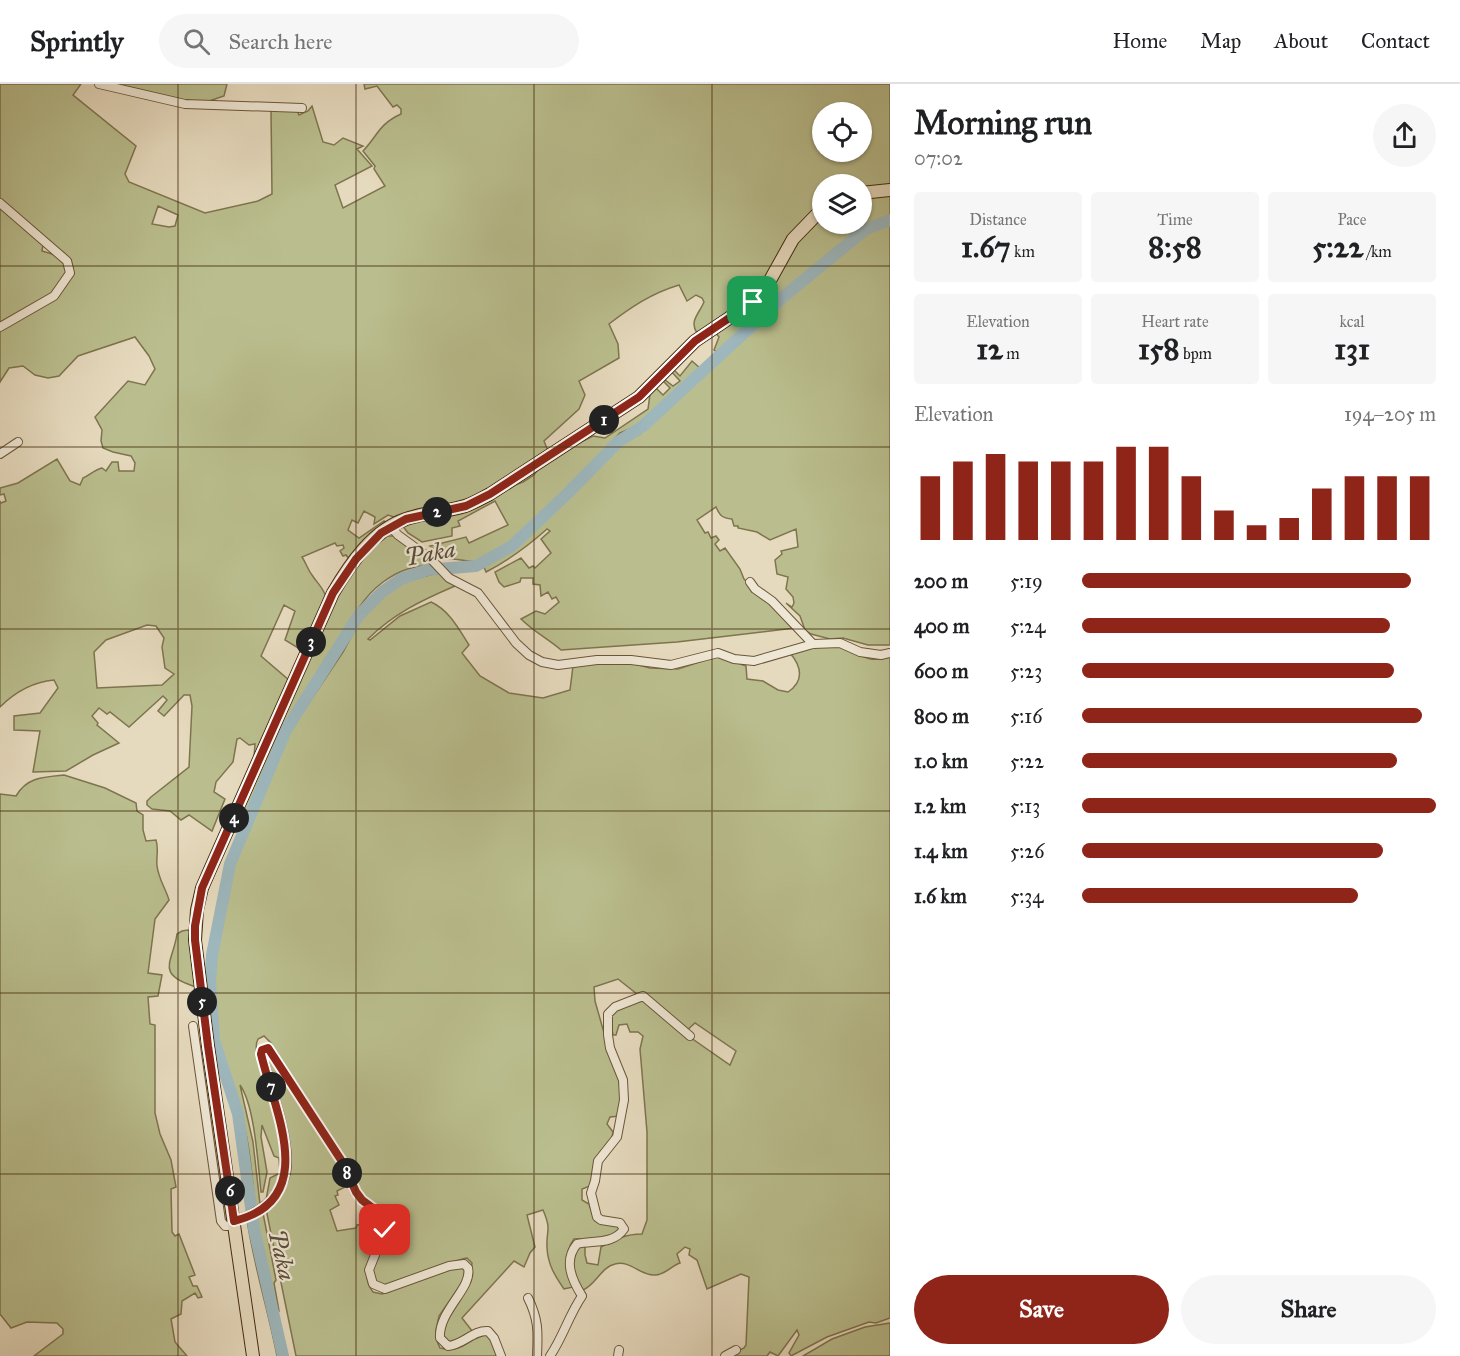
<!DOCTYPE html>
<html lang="en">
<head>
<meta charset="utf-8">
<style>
  :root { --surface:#fff; --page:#f6f6f6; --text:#202124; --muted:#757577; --line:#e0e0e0; --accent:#8f2418 }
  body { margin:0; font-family:"IM FELL Great Primer",serif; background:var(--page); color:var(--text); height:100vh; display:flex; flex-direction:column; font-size:22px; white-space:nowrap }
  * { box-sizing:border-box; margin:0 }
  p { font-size:20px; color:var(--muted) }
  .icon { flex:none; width:33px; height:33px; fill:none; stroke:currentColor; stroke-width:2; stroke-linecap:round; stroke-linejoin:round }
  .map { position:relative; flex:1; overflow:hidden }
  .sheet { display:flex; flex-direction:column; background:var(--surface); width:570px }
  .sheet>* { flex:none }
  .controls { position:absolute; left:812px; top:18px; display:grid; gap:12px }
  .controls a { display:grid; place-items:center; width:60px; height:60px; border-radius:50%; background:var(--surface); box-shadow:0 2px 4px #0004; font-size:30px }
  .pin { position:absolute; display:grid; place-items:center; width:51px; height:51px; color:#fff; margin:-26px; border-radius:12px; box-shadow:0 3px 9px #0006 }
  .km { position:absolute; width:30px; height:30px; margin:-15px; border-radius:50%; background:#222; color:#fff; font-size:16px; line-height:30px; text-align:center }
  .round { display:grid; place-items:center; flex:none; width:63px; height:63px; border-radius:32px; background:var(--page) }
  .headline { display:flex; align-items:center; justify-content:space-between; height:102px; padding:0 24px }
  h1 { font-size:33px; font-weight:700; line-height:45px }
  .metrics { display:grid; grid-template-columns:repeat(3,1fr); gap:9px; height:102px; padding:6px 24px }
  .metrics div { display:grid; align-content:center; border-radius:6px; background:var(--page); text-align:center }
  .metrics b { font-size:30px; font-weight:700 }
  .metrics small { font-size:16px; font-weight:400 }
  .metrics p { font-size:16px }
  .chart { height:168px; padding:12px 24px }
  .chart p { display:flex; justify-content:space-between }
  .chart svg { width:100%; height:108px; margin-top:6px; stroke:var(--accent); stroke-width:6 }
  .primary-button { display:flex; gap:12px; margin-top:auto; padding:12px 24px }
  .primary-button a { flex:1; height:69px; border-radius:36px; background:var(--accent); color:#fff; font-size:24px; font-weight:700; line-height:69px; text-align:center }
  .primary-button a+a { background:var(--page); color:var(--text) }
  ul { padding:0 24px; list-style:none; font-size:20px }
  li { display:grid; grid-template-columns:96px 72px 1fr; align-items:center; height:45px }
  li i { height:15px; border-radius:8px; background:var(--accent) }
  header { display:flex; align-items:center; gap:36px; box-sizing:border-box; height:84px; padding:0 30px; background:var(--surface); border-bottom:2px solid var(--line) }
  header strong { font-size:28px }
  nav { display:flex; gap:33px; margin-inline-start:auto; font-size:21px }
  .search { width:420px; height:54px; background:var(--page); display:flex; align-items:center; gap:15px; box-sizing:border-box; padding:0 21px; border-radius:33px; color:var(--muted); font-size:22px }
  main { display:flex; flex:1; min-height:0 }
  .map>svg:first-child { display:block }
  .green { fill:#babe8e; stroke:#7e744e; stroke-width:1.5; fill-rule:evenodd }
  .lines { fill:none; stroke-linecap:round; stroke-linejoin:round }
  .river { stroke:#9db7bd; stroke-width:12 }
  .minor-casing { stroke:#6c5639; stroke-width:10 }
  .primary-casing { stroke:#432a0d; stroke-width:14 }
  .minor { stroke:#efe7d5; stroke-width:8 }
  .primary { stroke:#e6dabe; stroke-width:12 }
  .route-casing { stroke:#fff; stroke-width:12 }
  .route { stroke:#8f2418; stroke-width:8 }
  .grid { fill:none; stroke:#432a0d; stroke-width:1.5; stroke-opacity:0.55 }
  .labels { text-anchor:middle; stroke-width:4.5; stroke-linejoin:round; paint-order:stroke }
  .water-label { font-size:24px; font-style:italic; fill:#5a4d39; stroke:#efe7d5 }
</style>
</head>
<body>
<header>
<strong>Sprintly</strong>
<div class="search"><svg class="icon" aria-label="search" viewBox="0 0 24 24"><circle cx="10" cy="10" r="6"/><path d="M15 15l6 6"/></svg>Search here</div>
<nav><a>Home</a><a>Map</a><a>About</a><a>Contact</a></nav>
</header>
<main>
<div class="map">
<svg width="890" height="1272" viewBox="0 0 890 1272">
  <rect width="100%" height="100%" fill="#e6dabe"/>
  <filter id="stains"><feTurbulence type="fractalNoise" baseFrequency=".00333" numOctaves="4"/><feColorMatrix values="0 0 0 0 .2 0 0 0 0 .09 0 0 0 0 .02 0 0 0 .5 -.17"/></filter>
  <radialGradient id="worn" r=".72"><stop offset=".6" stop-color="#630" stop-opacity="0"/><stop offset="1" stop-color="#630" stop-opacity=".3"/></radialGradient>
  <g class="green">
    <path d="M 0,0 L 81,0 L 73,11 L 136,62 L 125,90 L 129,98 L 205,129 L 258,117 L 272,110 L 271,26 L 297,26 L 299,31 L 308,27 L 312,22 L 323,58 L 334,61 L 343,54 L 363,62 L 357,65 L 372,82 L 335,101 L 343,124 L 385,102 L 374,85 L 375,82 L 363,67 C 378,51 379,40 401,30 L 401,25 L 397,21 L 393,23 L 377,2 L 365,5 L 364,0 L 890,0 L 890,103 L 861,105 L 861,100 L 822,100 L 822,121 L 759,209 L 697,249 C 689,237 699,230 704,218 L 702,214 L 696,211 L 687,217 L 679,201 C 652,209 631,223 609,240 L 618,260 L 619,274 L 579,297 L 585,311 L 579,325 L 544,357 L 548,367 L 526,384 L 464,419 L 397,434 L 388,431 L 374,440 L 375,433 L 364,427 L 358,439 L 352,436 L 348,446 L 359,454 L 384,437 L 386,439 L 350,476 L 346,471 L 343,472 L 340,467 L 344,464 L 343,461 L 337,462 L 335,459 L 302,473 C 306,479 308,486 312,491 C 317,499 323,503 326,513 L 303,567 L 285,556 L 295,527 L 284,521 L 261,572 L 290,597 L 254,673 L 255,660 L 249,661 L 240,654 L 237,655 L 233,678 L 216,698 L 214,708 L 225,715 L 212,747 L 189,731 L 181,736 L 170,727 L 152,725 L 147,721 L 147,717 L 151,713 L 189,683 L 192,622 L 190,611 L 184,611 L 164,632 L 158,627 L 167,616 L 163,612 L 129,643 L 110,628 L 107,630 L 99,624 L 92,632 L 98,639 L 97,641 L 119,659 L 93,671 L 66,687 L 33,688 L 40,647 L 14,646 L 14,632 L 40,629 L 58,604 L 54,596 C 33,598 15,608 0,623 L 0,417 L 1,419 L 6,417 L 4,410 L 0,411 L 0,404 L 18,399 L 57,375 L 70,397 L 80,401 L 83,394 C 90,391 94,386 102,384 L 106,387 L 112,378 L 118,378 L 119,387 L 134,387 L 135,379 L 131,372 L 113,368 L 103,364 L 101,357 L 102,346 L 95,333 L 128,297 L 145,301 L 155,285 L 149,272 L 135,253 L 78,272 L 59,292 L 48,294 L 35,291 L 23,282 L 9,284 L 0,298 L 0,124 L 43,160 L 42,167 C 57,171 68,174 66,192 L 72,193 L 73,185 L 71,176 L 0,115 ZM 822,28 L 861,28 L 861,68 L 822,68 ZM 158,122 L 178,131 L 175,142 L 169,143 L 152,140 ZM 147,541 L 156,542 L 164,554 L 162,563 L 165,584 L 174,590 L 162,601 L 97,604 L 94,568 L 106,556 Z"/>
    <path d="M 105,0 L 227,0 L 224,12 L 209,17 L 187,18 Z"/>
    <path d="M 890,110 L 890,561 L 868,561 L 843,554 L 830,555 L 811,550 L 805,546 L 800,532 L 786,519 L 792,523 L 794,519 L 793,513 L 786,505 L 788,493 L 777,490 L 775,476 L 782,470 L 781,467 L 798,463 L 796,445 L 770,456 L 757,448 L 738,444 L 738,442 L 734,442 L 732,435 C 722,434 720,432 716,423 L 697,436 L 705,449 L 708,448 L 711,454 L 716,452 L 719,456 L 715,460 L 720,467 L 725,464 L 740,485 L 744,495 L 795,544 L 677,558 L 561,566 C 548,555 533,547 521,535 L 536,527 L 545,530 L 559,518 L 556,513 L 552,515 L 548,508 L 541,512 L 540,501 L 533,500 L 533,494 L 521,494 L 520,498 L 504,503 L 499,498 L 495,488 L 521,474 L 529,484 L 533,482 L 535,484 L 551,469 L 541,455 L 550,447 L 547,445 C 528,462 509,476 486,488 L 484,483 C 538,452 577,403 619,359 C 629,352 632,355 640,350 L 697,297 L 720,271 L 714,266 L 719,253 L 715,248 L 742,231 L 790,167 L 822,131 L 822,140 L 861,140 L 861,113 Z"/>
    <path d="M 692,277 L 701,285 L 693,293 L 642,340 L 620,349 L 567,407 L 509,460 L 476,478 L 446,474 L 430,462 L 466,453 L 469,459 L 508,441 L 495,417 L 458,437 L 460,442 L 452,444 L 452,452 L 422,458 L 408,449 L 402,441 L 523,398 L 534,391 L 539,384 L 571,363 L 593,352 L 605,354 L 648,325 L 650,310 L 656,304 L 663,311 L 670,304 L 663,297 L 665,296 L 673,302 L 680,297 L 670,286 L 674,286 L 680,292 Z"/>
    <path d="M 388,452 L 394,452 L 434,480 C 412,483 401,485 383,498 C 357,517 345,549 329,576 C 315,600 296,620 283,644 C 266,676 255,711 242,745 L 234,742 L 312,568 L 349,488 L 383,453 Z"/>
    <path d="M 440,488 L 455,502 C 422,516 393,530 368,555 L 370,556 L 400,532 L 431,518 C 449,526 459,545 469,561 L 462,569 L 480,592 L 509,609 L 543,614 L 570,606 L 573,582 L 592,579 L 635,580 L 650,584 L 678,585 L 715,573 L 724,574 L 746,582 L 747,595 L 763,597 L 778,606 L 788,608 C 804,597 802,583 790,569 C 805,566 822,560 837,562 C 860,565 860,581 890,573 L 890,1234 L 876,1239 L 869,1238 L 827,1253 L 791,1272 L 789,1269 L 799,1251 L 797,1246 L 778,1272 L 770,1268 L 767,1272 L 728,1272 L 744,1264 L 746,1261 L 749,1193 L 741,1190 L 707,1205 L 697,1176 L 689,1171 L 690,1165 L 685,1163 L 677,1170 L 680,1179 C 671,1182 665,1191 655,1191 C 640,1192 631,1176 615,1180 C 601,1183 596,1201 583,1206 C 573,1193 570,1179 576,1163 L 585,1161 L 585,1171 L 587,1179 L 598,1181 L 601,1163 C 615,1155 626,1150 642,1150 L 647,1136 L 647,1048 L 640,965 L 643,952 L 638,948 L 630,948 L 627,940 L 619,941 L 616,951 L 613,951 L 609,929 L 643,915 L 684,949 L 730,981 L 736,967 L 695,939 L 686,947 L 646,911 L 637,910 L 618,895 L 594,903 L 595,917 L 610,970 L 618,992 L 621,1009 L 619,1032 L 610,1033 L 607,1040 L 613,1048 L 611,1059 L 600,1068 L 595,1077 L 595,1087 L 590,1102 L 582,1105 L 582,1116 L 589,1120 L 595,1137 L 617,1141 L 620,1147 C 612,1153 599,1155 589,1156 C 583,1156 580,1154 574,1155 C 564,1169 565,1188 573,1203 L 564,1205 C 555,1192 548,1181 547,1164 C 546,1145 552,1147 543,1126 L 527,1131 L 535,1163 L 530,1169 L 524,1183 L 514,1177 L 462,1234 L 473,1248 L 462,1256 L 447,1259 L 443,1254 L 441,1246 L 470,1196 L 472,1179 L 467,1174 C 440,1178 400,1208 376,1199 L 372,1188 L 387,1146 L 387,1130 L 359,1111 L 344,1072 L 271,959 L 264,952 L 258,955 C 253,965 260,976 263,986 C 270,1011 287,1058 284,1083 C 283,1096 274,1106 266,1116 L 270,1094 L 280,1089 L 279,1074 L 274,1072 L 262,1041 L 261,1053 L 267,1088 L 263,1108 L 261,1108 C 258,1081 255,1022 240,1001 L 253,1058 L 260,1120 L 255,1123 C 253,1099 251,1074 246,1050 C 236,1010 217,971 213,930 C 208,879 226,834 232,785 L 288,650 L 343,568 L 365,527 L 369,527 L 377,515 L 401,499 Z"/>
    <path d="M 64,691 L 105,704 L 136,719 L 137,727 L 143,731 L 143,746 L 146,757 L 156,756 C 159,765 156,773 157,782 C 159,796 165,803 169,816 L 155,835 L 148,889 L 162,891 L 158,912 L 148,913 L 150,940 L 155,941 L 155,1029 L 160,1050 L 171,1076 L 176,1103 L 171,1105 L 172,1148 L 175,1152 L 179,1150 L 195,1191 L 189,1193 L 193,1202 L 197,1202 L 202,1213 L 198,1214 L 195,1209 L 182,1217 L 181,1230 L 171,1235 L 175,1258 L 187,1272 L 34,1272 L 63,1250 L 63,1245 L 57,1239 L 27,1238 L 11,1244 L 0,1230 L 0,710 L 16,712 C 27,693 44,693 64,691 Z"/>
    <path d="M 188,846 L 190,848 L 195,902 L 193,902 C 155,889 173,878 177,850 L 182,847 Z"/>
    <path d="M 268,968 L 336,1075 L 349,1101 L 337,1107 L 338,1111 L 335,1112 L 339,1121 L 330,1126 L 337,1147 L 356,1144 L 357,1141 L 366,1140 L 372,1136 L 382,1146 C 374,1166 358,1189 373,1208 L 382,1210 L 459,1181 L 465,1182 L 464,1196 L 439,1232 L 436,1246 L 437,1257 L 440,1264 C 465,1270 468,1253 489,1249 L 497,1272 L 296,1272 L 266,1125 L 284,1100 L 286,1052 L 265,969 Z"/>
    <path d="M 263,1129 L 276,1196 L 274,1199 L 279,1227 L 276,1231 L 255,1132 Z"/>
    <path d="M 251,1134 L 280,1272 L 277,1272 C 268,1226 254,1182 247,1136 Z"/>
    <path d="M 890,1239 L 890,1272 L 803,1272 L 832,1255 L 865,1243 Z"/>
  </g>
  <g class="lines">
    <path class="river" d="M 283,1272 L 254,1145 L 238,1030 L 214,956 L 210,899 L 212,871 L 230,780 L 286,646 L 359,531 L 382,508 L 401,495 L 427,486 L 476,482 L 512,462 L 567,410 L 618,358 L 643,342 L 783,213 L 866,145 L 890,136"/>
    <defs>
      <g id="minor">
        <path d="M 99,0 L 185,20 L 302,24"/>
        <path d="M 0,119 L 67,177 L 70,189 L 54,212 L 0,243"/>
        <path d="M 0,370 L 18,358"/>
        <path d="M 390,442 L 398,451 L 431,475 L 449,494 L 478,509 L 516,559 L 529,571 L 542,578 L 558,581 L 597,576 L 631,576 L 671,581 L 718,569 L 734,575 L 754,577 L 813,560 L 840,559 L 860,568 L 881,571 L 890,569"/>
        <path d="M 750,498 L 755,505 L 772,517 L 813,560"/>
        <path d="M 193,942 L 221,1137 L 225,1142 L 234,1142"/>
        <path d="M 234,1136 C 257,1131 280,1114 286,1089 C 292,1060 271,1002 262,972 L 262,966 L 268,964 L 343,1079 L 355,1108 L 362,1116 L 382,1131 L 385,1137 L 385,1146 L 369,1186 L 373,1200 L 385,1205 L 449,1182 L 464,1180 L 468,1184 C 473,1204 438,1227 440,1254 L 448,1262 C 463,1261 473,1246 488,1247 L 494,1254 L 501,1272"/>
        <path d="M 528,1214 C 539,1236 538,1249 537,1272"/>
        <path d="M 550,1272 C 563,1253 569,1231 582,1212 C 572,1196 563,1177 577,1160 C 593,1156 613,1161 624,1145 L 620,1139 L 601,1136 L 597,1133 L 591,1109 L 595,1097 L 598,1077 L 617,1053 L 624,1016 L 623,996 L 610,964 L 608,951 L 608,930 L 615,923 L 643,912 L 690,952"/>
        <path d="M 618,1272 L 619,1266"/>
        <path d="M 725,1272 L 736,1266"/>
      </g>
      <g id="primary">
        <path d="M 861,109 L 890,106"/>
        <path d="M 253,1272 L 208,962 L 195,856 L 197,826 L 202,804 L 209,788 L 333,509 C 350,480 373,446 406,435 C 425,428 446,428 465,422 C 474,419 482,414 490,410 L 639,313 L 695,257 L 753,218 L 764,207 L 793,155 L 822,125"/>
      </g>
    </defs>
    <use href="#minor" class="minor-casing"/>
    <use href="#primary" class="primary-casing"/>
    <use href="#minor" class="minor"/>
    <use href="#primary" class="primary"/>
  </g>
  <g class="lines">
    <defs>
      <path id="route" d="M 385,1146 L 385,1137 L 382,1131 L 362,1116 L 356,1108 L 343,1079 L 268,964 L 262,966 L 261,970 C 274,1026 321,1116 234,1137 L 208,962 L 195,856 L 195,842 L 202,804 L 333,509 L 356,475 L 381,449 L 406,435 L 466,422 L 490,410 L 639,313 L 695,257 L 753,218"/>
    </defs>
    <use href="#route" class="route-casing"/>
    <use href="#route" class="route"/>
  </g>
  <path class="grid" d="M 178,0 L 178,1272M 356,0 L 356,1272M 534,0 L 534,1272M 712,0 L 712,1272M 0,182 L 890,182M 0,363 L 890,363M 0,545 L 890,545M 0,727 L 890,727M 0,909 L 890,909M 0,1090 L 890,1090"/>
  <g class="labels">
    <g class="water-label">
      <text transform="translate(430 469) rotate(-11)" y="8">Paka</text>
      <text transform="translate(282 1171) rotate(77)" y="8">Paka</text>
    </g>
  </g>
  <rect width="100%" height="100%" filter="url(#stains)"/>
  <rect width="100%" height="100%" fill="url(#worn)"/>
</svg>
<div class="controls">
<a><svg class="icon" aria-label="locate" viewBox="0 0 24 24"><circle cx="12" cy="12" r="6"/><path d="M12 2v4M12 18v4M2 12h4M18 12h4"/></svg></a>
<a><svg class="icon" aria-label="layers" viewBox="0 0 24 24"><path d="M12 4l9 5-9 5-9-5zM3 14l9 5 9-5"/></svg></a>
</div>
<div class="pin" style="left:753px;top:218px;background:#1e9e55"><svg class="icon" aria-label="arrive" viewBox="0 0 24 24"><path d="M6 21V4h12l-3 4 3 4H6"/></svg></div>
<div class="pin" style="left:385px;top:1146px;background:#d93025"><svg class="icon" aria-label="check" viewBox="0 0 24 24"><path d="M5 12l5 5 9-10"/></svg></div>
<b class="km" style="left:604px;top:336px">1</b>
<b class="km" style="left:437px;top:428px">2</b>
<b class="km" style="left:311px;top:558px">3</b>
<b class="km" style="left:234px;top:734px">4</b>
<b class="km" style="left:202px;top:918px">5</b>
<b class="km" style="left:230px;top:1107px">6</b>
<b class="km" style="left:271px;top:1003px">7</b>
<b class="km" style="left:347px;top:1089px">8</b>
</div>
<section class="sheet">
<div class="headline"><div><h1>Morning run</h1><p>07:02</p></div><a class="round"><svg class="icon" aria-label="share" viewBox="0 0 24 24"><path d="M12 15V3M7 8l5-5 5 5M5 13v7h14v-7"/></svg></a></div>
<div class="metrics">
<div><p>Distance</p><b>1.67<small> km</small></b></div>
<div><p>Time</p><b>8:58</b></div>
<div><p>Pace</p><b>5:22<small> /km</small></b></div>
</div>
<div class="metrics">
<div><p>Elevation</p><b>12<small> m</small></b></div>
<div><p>Heart rate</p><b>158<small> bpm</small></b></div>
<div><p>kcal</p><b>131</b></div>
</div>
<div class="chart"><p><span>Elevation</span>194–205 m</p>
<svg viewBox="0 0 160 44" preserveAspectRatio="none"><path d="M5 44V18M15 44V12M25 44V9M35 44V12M45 44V12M55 44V12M65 44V6M75 44V6M85 44V18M95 44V32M105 44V38M115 44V35M125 44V23M135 44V18M145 44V18M155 44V18"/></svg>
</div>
<ul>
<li><b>200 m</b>5:19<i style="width:93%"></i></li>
<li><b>400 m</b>5:24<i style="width:87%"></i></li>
<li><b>600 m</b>5:23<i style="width:88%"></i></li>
<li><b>800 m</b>5:16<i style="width:96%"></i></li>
<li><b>1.0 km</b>5:22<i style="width:89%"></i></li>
<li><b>1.2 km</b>5:13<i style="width:100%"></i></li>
<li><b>1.4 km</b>5:26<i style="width:85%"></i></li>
<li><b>1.6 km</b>5:34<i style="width:78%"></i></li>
</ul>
<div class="primary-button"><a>Save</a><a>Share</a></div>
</section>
</main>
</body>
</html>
